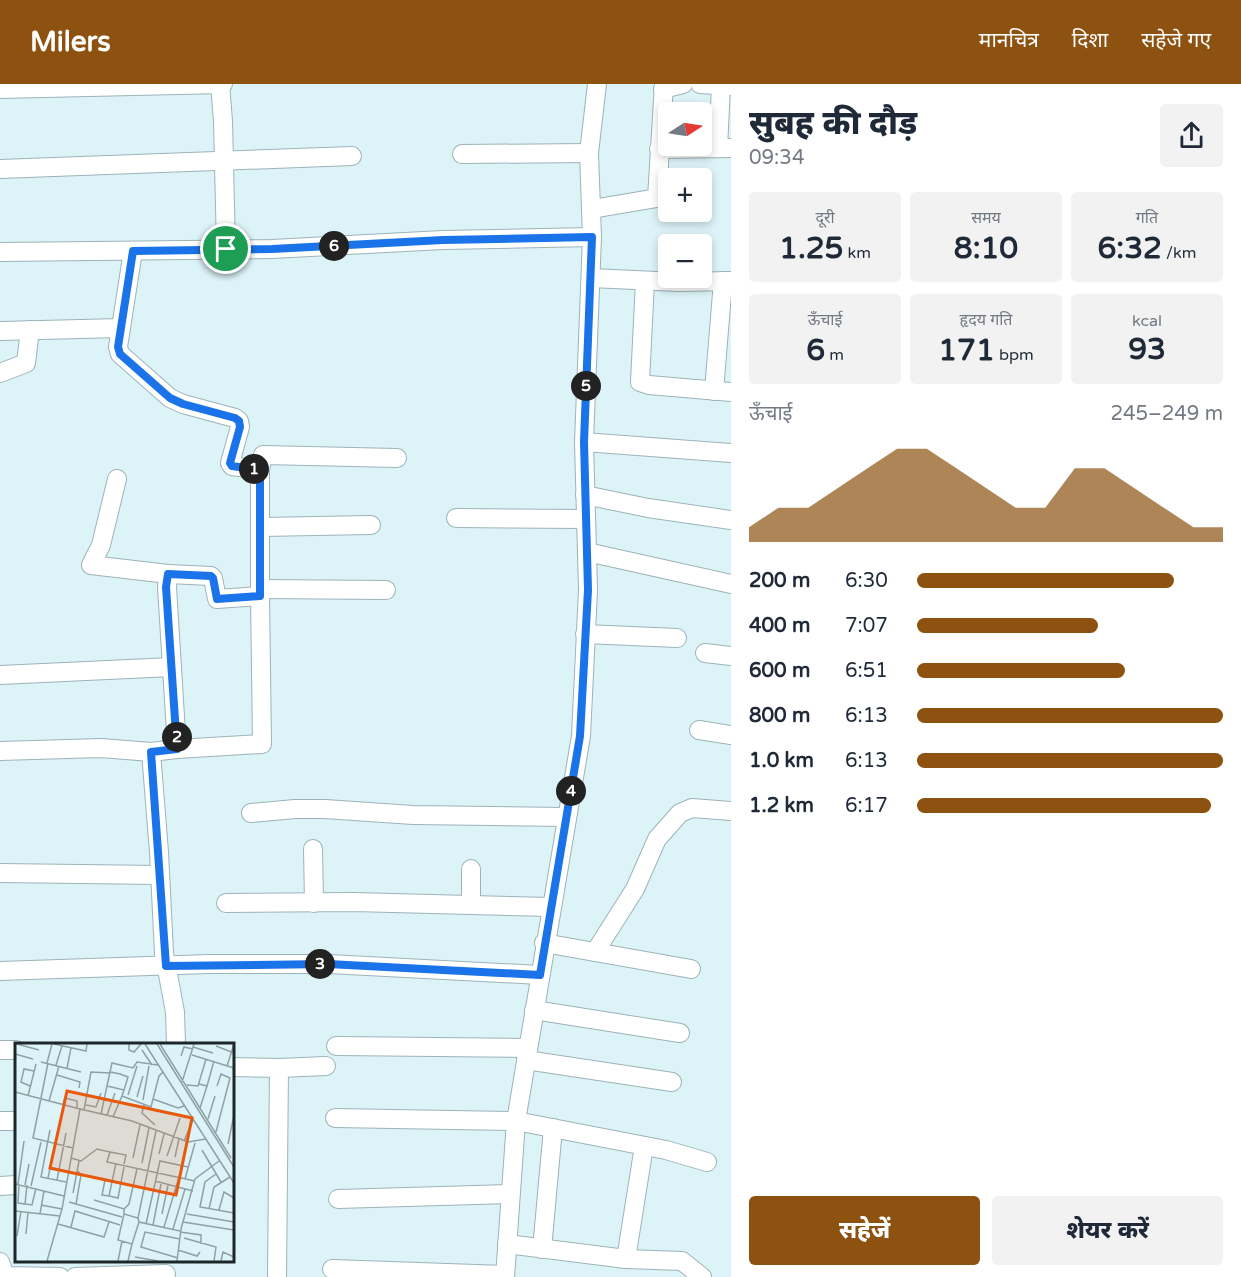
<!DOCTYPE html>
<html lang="hi">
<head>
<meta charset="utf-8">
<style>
  :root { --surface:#fff; --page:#f2f2f3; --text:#1f2937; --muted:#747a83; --accent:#8d5210 }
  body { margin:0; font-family:"Varela Round","Noto Sans Devanagari",sans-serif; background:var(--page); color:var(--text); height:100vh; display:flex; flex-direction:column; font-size:22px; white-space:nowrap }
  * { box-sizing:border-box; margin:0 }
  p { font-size:20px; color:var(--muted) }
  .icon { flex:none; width:33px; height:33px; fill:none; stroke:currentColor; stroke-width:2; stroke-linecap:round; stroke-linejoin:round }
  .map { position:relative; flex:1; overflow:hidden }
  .sheet { display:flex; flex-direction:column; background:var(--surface); width:510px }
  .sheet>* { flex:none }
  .needle { width:39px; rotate:78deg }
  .controls { position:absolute; left:658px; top:18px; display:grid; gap:12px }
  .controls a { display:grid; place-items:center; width:54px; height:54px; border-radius:6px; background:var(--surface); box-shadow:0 3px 9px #0003; font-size:30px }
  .pin { position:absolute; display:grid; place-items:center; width:51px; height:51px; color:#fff; margin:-26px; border:3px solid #fff; border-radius:50%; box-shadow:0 2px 6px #0007 }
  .km { position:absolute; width:30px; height:30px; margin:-15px; border-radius:50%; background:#222; color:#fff; font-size:16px; line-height:30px; text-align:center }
  .round { display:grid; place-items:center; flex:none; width:63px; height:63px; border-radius:6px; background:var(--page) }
  .headline { display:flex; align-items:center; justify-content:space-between; height:102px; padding:0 18px }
  h1 { font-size:33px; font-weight:800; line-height:45px }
  .stats { display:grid; grid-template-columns:repeat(3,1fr); gap:9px; height:102px; padding:6px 18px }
  .stats div { display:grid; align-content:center; border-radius:6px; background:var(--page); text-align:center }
  .stats b { font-size:30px; font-weight:800 }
  .stats small { font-size:16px; font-weight:400 }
  .stats p { font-size:16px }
  .chart { height:168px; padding:12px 18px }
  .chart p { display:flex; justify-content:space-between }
  .chart svg { width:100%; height:108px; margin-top:6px; fill:var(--accent); opacity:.7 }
  .button { display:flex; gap:12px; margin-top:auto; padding:12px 18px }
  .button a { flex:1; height:69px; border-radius:6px; background:var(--accent); color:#fff; font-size:24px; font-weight:800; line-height:69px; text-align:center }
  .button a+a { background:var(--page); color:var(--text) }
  ul { padding:0 18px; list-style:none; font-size:20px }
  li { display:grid; grid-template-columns:96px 72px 1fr; align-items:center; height:45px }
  li i { height:15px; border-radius:8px; background:var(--accent) }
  header { display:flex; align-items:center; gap:36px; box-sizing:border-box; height:84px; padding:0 30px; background:var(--accent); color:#fff }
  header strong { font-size:28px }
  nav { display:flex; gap:33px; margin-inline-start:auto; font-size:21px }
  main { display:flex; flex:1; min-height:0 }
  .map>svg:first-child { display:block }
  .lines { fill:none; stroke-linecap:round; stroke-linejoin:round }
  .minor-casing { stroke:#9db3b8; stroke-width:20 }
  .minor { stroke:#fff; stroke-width:18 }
  .route-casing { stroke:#fff; stroke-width:12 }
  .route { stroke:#1a73e8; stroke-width:8 }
  .inset-road { fill:none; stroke:#90a1a5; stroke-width:1.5 }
  .view { fill:#e8590c; fill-opacity:0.15; stroke:#e8590c; stroke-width:3 }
  .inset-edge { fill:none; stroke:#1d2628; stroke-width:3 }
</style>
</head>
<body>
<header>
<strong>Milers</strong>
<nav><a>मानचित्र</a><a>दिशा</a><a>सहेजे गए</a></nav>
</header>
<main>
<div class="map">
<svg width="731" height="1193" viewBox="0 0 731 1193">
  <rect width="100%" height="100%" fill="#dcf3f8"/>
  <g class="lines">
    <defs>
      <g id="minor">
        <path d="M 220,0 L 223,37 L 226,165"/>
        <path d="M 700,0 L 731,2"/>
        <path d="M 0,5 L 223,0"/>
        <path d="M 663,5 L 683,0"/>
        <path d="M 718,64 L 721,2"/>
        <path d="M 659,65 L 731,64"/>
        <path d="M 462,70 L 589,69"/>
        <path d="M 0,85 L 352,72"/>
        <path d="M 592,125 L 657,114 L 664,0"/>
        <path d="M 592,153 L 589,69 L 597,0"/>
        <path d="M 133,167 L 118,263 L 120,270 L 170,314 L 183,320 L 235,334 L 239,337 L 240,343 L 230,379 L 232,382 L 260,386 L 260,512 L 217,515 L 213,494 L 211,492 L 168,490 L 167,503 L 177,665 L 151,668 L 159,768 L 164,869 L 175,928 L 176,960"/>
        <path d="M 0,168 L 272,165 L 443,156 L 592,153 L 584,358 L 588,506 L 581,652 L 516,1037 L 505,1193"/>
        <path d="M 591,194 L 679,198 L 731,197"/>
        <path d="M 645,197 L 640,298 L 649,301 L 731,308"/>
        <path d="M 0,247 L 121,244"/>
        <path d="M 0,289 L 26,279 L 30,246"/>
        <path d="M 714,307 L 723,197"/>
        <path d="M 584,358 L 731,369"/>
        <path d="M 260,386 L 263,371 L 397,374"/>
        <path d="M 117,395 L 101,461 L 91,481 L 168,490"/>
        <path d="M 585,411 L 648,424 L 731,436"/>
        <path d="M 456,434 L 586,435"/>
        <path d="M 261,443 L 371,441"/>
        <path d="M 587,468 L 731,500"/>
        <path d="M 260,505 L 386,506"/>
        <path d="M 585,550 L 677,554"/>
        <path d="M 705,569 L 731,572"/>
        <path d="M 0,591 L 172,583"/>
        <path d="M 699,646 L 731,651"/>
        <path d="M 177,665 L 262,660 L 260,512"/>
        <path d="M 0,667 L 101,664 L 151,668"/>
        <path d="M 251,729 L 295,725 L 325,725 L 413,731 L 566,733"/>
        <path d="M 313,765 L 314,819"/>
        <path d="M 471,785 L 471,821"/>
        <path d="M 0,789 L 160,791"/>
        <path d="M 226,819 L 353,818 L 551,823"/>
        <path d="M 544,859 L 691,885"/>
        <path d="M 595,868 L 635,805 L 657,755 L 680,729 L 692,724 L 731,727"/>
        <path d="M 0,887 L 209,880 L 329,880 L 540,891"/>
        <path d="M 534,926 L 680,949"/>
        <path d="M 336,962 L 528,964"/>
        <path d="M 0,966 L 16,966"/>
        <path d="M 526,976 L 672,998"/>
        <path d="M 232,983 L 279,984 L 277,1193"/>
        <path d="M 279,984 L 326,982"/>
        <path d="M 335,1034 L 516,1037 L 666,1066 L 707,1078"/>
        <path d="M 0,1037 L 16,1037"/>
        <path d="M 0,1102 L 16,1101"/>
        <path d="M 338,1115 L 510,1110"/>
        <path d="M 507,1160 L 626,1175 L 682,1177 L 702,1193"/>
        <path d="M 542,1165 L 553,1044"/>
        <path d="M 626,1175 L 644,1062"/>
        <path d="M 0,1178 L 5,1192 L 60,1193"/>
        <path d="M 332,1185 L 505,1191"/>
        <path d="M 75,1193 L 166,1190"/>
      </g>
    </defs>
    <use href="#minor" class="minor-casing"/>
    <use href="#minor" class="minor"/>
  </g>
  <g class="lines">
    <defs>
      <path id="route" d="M 592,153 L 584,358 L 588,506 L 580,652 L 540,891 L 328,880 L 166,882 L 151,668 L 177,665 L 166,503 L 168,490 L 211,492 L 213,494 L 217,515 L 260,512 L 260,386 L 232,382 L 230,379 L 240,343 L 239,337 L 235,334 L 183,320 L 170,314 L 120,270 L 118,263 L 133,167 L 272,165 L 443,156 Z"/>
    </defs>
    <use href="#route" class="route-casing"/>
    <use href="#route" class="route"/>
  </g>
  <g transform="translate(15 959)">
    <rect width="219" height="219" fill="#dcf3f8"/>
    <path class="inset-road" d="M 2,1 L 24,7M 39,1 L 71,8 L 72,1M 114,1 L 114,7 L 119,9 L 126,1M 130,1 L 219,140M 142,1 L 219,124M 145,1 L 216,115M 201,3 L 219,10M 178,4 L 198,10M 127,7 L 137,22M 0,11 L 18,16M 177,12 L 219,25M 166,13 L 169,4 L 178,6M 26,19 L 66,29M 32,20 L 37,1M 33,20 L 18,95 L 58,105M 41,22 L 47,3M 212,23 L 219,1M 52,25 L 56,5M 95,29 L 97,20 L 118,25 L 122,19 L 143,22M 42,32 L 65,39 L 64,45M 167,39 L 179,1M 184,41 L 192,43 L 199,18M 172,42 L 183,43 L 191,16M 15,43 L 6,39 L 9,26 L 19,28M 92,43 L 95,29 L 105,31 L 113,34 L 109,47M 0,49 L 65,66M 113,52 L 122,23M 13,53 L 21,21M 122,54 L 128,33M 138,56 L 163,65 L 169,63M 128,57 L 134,23M 34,58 L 44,23M 48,62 L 50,55 L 62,58 L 62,65M 71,62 L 81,64 L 86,50M 129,62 L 127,70 L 140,82M 185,65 L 192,43M 69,67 L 76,29 L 95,30M 86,71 L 92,43 L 109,47 L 107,53M 92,72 L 100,50M 98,74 L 107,53 L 136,64 L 144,33 L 148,29M 193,76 L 200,53M 35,87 L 26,134 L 51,139M 201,89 L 215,35 L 206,31 L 202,43M 169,98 L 178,77M 213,101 L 219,72M 187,107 L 206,139M 95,109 L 111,112 L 109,121M 144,111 L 149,91M 152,113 L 165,75M 160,114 L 164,96M 56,115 L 66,118 L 82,106 L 95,109 L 92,119 L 180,138M 118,115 L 125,82M 168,116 L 172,98M 127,120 L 134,85M 201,131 L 190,139 L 185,164 L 219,170M 33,135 L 43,88M 170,136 L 180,100M 42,137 L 51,90M 90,137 L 87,152 L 94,153 L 101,120M 140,138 L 178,148M 0,141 L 49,153M 3,141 L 9,98M 4,141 L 3,160 L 17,162 L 21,145M 10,142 L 14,121M 16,143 L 26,99M 58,150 L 64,118M 94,153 L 103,155 L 109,124M 79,157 L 109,166 L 114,161 L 122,126M 54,159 L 107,174M 10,161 L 12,142M 61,161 L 66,132 L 62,127M 26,162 L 47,166M 109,166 L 109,171 L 123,175 L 124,179 L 165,188M 194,166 L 199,144 L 215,134M 204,167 L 209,149 L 219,155M 0,168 L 45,173M 25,171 L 29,148M 109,171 L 103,197 L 117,201 L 113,218M 147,171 L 153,142M 172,171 L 219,179M 123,175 L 141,88M 168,179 L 219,187M 43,181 L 89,194 L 94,179M 131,181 L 145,118 L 173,124M 138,182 L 146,141M 56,184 L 60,168 L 105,182M 149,184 L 164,134M 158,186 L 170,146M 165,189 L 186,192 L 186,201M 11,191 L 13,169M 2,193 L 6,168M 169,195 L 201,204 L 199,218M 117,201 L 124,179M 163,207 L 182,213 L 185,209M 120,214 L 143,218M 163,215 L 126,204 L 130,189 L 165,196M 32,218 L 47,166 L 65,66 L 117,78 L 173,99 L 191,96M 103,218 L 107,198M 162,218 L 166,186 L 180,136 L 204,118M 206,218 L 208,209 L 219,214"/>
    <path class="view" d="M 52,48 L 177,75 L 161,152 L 35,125 Z"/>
    <rect width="219" height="219" class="inset-edge"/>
  </g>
</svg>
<div class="controls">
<a><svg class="needle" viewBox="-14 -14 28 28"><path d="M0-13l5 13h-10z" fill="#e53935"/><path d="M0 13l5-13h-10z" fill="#747a83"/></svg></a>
<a>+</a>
<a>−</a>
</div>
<div class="pin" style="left:226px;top:165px;background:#1e9e55"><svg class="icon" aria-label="arrive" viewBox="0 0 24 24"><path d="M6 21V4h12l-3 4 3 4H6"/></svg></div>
<b class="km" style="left:254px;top:385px">1</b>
<b class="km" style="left:177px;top:653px">2</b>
<b class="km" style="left:320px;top:880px">3</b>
<b class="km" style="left:571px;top:707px">4</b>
<b class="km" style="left:586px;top:302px">5</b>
<b class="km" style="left:334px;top:162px">6</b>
</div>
<section class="sheet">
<div class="headline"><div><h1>सुबह की दौड़</h1><p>09:34</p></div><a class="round"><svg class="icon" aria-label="share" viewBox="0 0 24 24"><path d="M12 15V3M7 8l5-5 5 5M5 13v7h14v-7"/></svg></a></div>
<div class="stats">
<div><p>दूरी</p><b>1.25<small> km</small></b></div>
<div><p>समय</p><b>8:10</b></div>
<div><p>गति</p><b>6:32<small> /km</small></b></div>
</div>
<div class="stats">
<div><p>ऊँचाई</p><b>6<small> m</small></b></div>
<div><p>हृदय गति</p><b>171<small> bpm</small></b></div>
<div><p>kcal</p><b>93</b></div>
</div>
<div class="chart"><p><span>ऊँचाई</span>245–249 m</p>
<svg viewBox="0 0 160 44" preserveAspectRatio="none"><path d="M0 44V38L10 30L20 30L30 22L40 14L50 6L60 6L70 14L80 22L90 30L100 30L110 14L120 14L130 22L140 30L150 38L160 38V44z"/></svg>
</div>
<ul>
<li><b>200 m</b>6:30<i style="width:84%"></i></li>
<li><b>400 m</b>7:07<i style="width:59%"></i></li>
<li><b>600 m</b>6:51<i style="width:68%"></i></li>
<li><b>800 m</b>6:13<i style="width:100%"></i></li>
<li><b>1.0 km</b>6:13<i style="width:100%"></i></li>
<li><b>1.2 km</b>6:17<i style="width:96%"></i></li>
</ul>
<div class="button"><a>सहेजें</a><a>शेयर करें</a></div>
</section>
</main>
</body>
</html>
